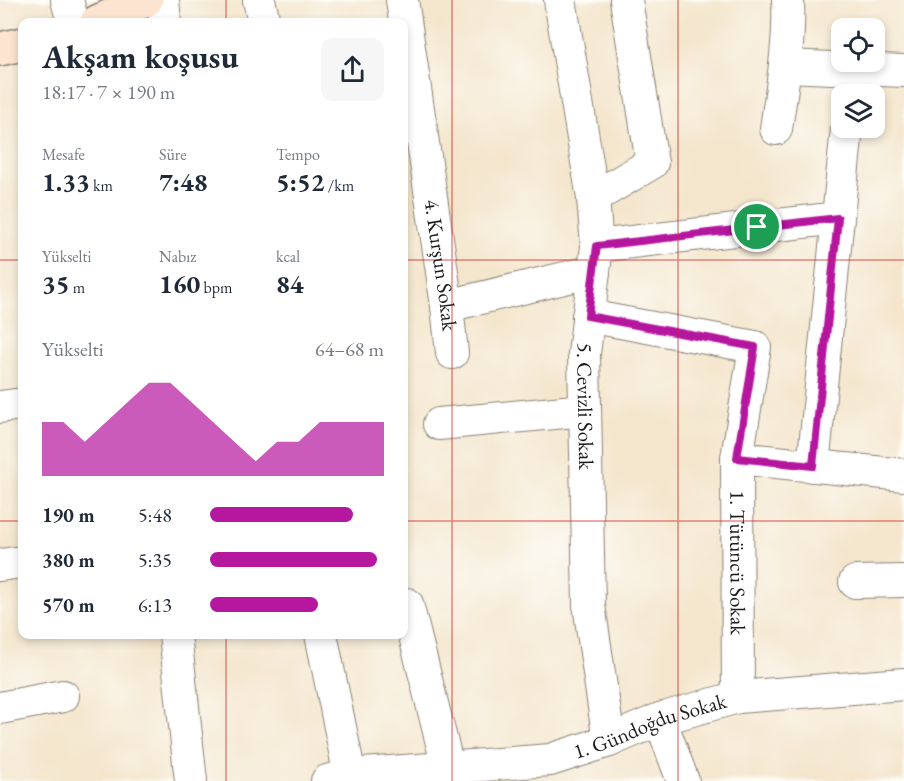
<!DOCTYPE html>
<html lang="tr">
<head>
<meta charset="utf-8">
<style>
  :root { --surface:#fff; --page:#f6f6f7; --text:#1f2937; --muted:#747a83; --accent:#b5179e }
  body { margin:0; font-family:"EB Garamond",serif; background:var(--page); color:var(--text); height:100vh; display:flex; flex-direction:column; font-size:22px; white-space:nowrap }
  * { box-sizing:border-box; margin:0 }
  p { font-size:20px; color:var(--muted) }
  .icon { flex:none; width:33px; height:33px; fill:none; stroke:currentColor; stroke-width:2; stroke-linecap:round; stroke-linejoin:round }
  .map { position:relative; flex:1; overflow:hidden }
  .side { position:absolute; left:18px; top:18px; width:390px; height:621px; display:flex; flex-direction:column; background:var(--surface); border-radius:12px; box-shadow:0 3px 9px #0003 }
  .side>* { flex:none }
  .controls { position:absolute; left:831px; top:18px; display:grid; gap:12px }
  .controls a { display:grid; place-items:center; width:54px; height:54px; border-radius:12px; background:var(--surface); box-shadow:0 3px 9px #0003; font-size:30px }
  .pin { position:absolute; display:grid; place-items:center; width:51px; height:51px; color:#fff; margin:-26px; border:3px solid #fff; border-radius:50%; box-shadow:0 2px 6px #0007 }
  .round { display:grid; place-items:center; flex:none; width:63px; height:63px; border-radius:12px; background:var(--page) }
  .headline { display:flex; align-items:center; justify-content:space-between; height:102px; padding:0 24px }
  h1 { font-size:33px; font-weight:700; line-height:45px }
  .figures { display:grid; grid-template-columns:repeat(3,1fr); gap:9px; height:102px; padding:6px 24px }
  .figures div { display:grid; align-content:center }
  .figures b { font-size:26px; font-weight:700 }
  .figures small { font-size:16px; font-weight:400 }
  .figures p { font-size:16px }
  .chart { height:168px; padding:12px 24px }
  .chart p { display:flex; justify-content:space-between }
  .chart svg { width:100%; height:108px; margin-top:6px; fill:var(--accent); opacity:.7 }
  ul { padding:0 24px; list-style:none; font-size:20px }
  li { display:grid; grid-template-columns:96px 72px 1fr; align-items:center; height:45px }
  li i { height:15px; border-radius:8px; background:var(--accent) }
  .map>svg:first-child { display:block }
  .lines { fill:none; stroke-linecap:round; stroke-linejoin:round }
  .street-casing { stroke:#888174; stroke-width:34 }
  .secondary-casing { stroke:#888174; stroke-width:36 }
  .street { stroke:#fff; stroke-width:32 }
  .secondary { stroke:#fde4d0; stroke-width:33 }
  .route-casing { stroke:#fff; stroke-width:12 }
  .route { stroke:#b5179e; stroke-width:8 }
  .grid { fill:none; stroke:#d62828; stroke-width:1.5; stroke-opacity:0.55 }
  .labels { text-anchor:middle; stroke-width:6; stroke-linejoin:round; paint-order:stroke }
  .street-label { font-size:21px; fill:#1c1c1c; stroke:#fdfcf7 }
</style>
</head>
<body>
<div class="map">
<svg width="904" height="781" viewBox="0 0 904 781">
  <rect width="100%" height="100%" fill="#fdfcf7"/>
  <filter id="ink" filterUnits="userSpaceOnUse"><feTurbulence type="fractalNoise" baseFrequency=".0167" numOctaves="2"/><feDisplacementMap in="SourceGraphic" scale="12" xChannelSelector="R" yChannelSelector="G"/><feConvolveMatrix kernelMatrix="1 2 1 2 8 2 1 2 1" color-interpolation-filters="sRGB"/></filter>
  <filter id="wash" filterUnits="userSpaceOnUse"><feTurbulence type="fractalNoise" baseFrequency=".008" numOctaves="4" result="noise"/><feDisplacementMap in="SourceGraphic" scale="24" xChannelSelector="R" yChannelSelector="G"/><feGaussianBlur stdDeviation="1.35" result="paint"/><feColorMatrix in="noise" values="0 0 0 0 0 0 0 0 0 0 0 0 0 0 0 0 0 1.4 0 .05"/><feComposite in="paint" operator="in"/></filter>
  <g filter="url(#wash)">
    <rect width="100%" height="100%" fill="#f4e6cd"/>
  </g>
  <g filter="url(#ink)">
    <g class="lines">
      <defs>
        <g id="street">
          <path d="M 67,0 L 73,22"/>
          <path d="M 163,0 L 165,22"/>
          <path d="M 259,0 L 264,22"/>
          <path id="s1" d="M 402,0 L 447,306 L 452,353"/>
          <path id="s2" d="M 560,0 L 593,198 L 597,246 L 584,354 L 589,605 L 609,741"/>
          <path d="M 785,66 L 904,71"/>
          <path d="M 776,129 C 782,86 790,44 788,0"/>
          <path d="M 593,198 L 652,163 L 626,0"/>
          <path d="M 597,246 L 838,218"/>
          <path d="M 447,306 L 594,271"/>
          <path id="s3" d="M 588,316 L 755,347 L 737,458 L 738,697"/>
          <path d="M 0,407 L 22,404"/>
          <path d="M 439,424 L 585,410"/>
          <path d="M 737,458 L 904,475"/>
          <path d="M 813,466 L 847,128"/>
          <path d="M 0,565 L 22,562"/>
          <path d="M 855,582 L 904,581"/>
          <path d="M 407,604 L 448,767"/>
          <path d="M 175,634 L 191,781"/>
          <path d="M 321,634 L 351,781"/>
          <path d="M 0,708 L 63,696"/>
          <path d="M 660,719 L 683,781"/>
          <path id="s4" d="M 327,781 L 350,775 L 550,760 L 609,741 L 660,719 L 738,697 L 904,684"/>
        </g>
        <g id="secondary">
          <path d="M 97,22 L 146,0"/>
          <path d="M 0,49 L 22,44"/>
        </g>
      </defs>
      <use href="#street" class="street-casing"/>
      <use href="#secondary" class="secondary-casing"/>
      <use href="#street" class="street"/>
      <use href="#secondary" class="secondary"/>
    </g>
  </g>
  <g class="lines" filter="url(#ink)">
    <defs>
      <path id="route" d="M 838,218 L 813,466 L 737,458 L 755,347 L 588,316 L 597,246 Z"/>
    </defs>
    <use href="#route" class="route-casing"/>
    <use href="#route" class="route"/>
  </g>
  <path class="grid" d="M 226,0 L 226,22M 452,0 L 452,781M 678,0 L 678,781M 0,260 L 22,260M 404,260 L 904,260M 0,521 L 22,521M 404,521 L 904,521M 226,634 L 226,781"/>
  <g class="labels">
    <g class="street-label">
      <text dy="7" stroke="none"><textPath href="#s1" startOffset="268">4. Kurşun Sokak</textPath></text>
      <text dy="7" stroke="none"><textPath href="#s2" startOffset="410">5. Cevizli Sokak</textPath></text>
      <text dy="7" stroke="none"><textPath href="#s3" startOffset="387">1. Tütüncü Sokak</textPath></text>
      <text dy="7" stroke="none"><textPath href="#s4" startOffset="330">1. Gündoğdu Sokak</textPath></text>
    </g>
  </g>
</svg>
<div class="controls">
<a><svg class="icon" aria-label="locate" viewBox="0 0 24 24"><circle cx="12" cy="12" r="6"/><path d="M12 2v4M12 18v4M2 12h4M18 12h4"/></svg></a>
<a><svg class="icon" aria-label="layers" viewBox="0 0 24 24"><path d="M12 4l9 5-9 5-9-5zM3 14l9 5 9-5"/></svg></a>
</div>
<div class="pin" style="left:757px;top:227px;background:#1e9e55"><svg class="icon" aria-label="arrive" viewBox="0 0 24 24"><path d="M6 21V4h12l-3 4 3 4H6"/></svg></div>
<section class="side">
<div class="headline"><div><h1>Akşam koşusu</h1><p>18:17 · 7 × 190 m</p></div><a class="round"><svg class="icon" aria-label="share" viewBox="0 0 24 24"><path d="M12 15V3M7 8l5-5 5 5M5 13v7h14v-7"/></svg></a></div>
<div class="figures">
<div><p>Mesafe</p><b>1.33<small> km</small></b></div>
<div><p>Süre</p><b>7:48</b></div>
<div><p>Tempo</p><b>5:52<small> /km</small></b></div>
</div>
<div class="figures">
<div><p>Yükselti</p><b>35<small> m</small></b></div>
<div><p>Nabız</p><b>160<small> bpm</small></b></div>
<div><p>kcal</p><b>84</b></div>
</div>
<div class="chart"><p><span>Yükselti</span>64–68 m</p>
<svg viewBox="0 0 160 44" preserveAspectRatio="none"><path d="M0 44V22L10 22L20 30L30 22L40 14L50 6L60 6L70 14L80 22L90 30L100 38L110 30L120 30L130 22L140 22L150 22L160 22V44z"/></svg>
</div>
<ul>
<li><b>190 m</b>5:48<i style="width:82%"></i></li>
<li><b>380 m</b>5:35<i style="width:96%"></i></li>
<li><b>570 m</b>6:13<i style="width:62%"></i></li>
</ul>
</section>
</div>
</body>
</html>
